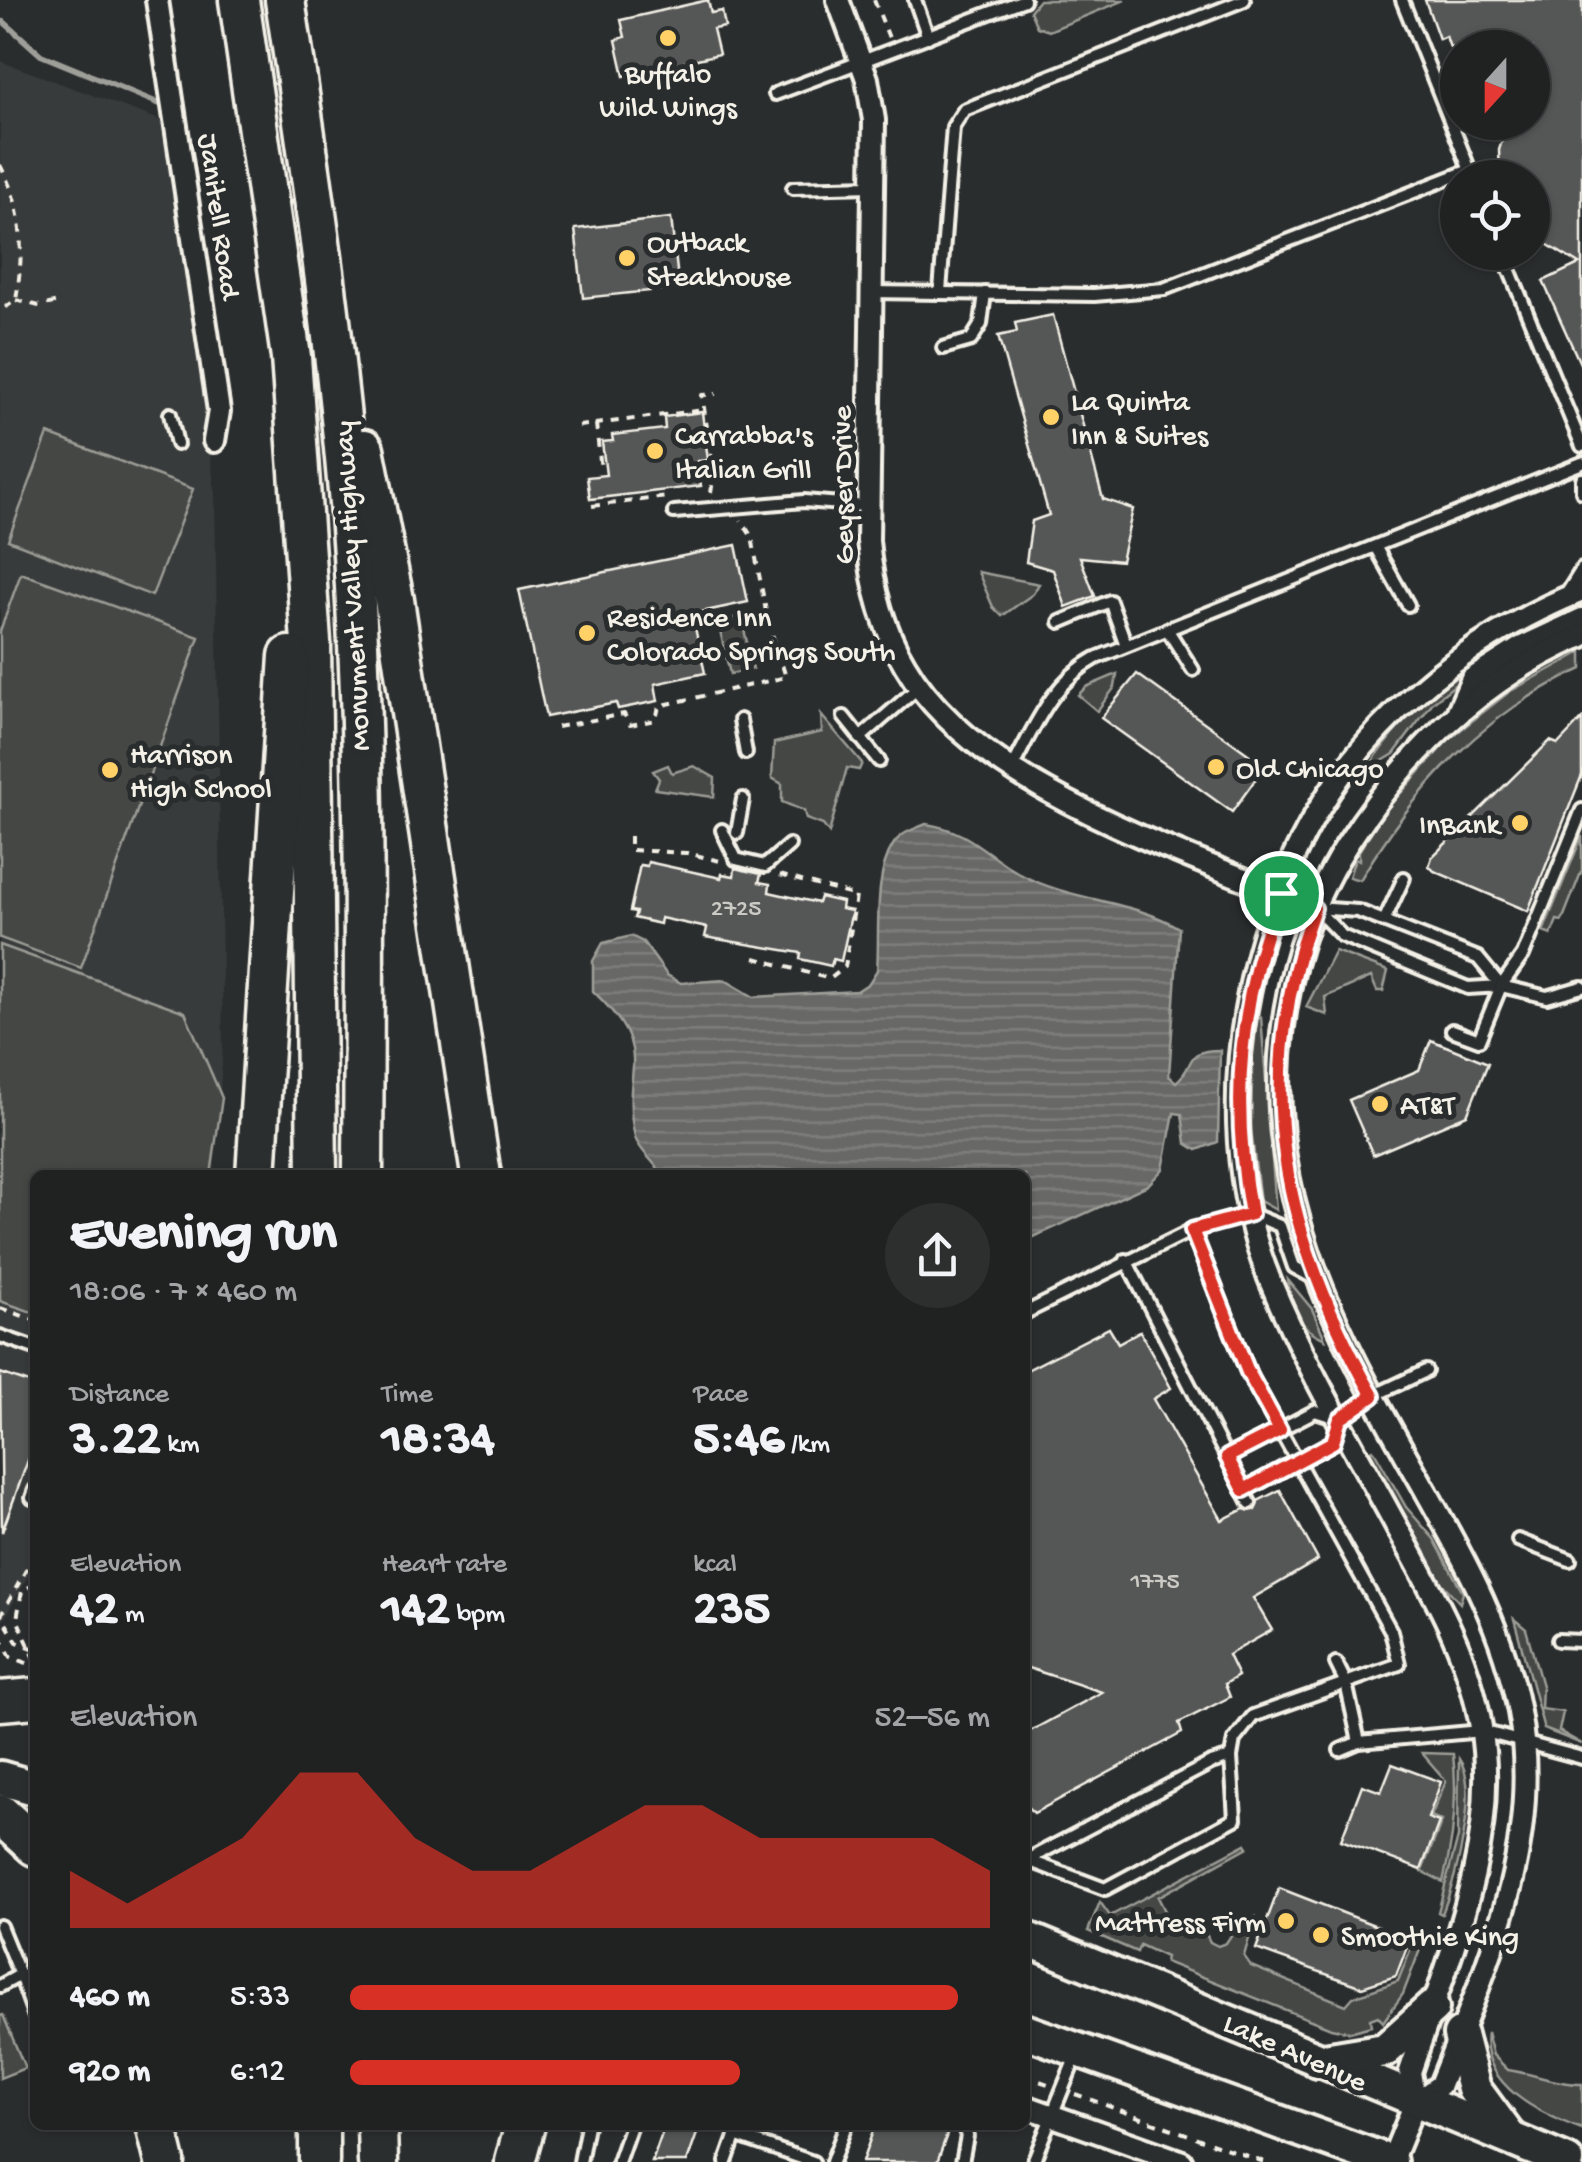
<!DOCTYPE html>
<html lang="en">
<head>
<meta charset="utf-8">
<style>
  :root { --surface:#202222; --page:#2d2f2f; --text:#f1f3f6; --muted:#a2a4a5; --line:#3d3f40; --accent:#d93025 }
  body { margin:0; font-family:"Gochi Hand",sans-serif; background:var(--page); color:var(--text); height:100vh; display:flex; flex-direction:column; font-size:38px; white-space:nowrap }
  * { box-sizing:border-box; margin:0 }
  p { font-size:32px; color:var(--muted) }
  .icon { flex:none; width:55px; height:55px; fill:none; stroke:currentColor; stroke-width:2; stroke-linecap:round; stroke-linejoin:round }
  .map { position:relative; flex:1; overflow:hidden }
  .panel { position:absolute; left:30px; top:1170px; width:1000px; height:960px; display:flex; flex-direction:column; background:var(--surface); border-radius:15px; box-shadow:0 2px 8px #0004,0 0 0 2px var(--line) }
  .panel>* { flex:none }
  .needle { width:65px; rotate:201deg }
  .controls { position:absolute; left:1440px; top:30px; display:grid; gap:20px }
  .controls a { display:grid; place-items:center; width:110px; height:110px; border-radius:50%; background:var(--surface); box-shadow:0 2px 8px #0004,0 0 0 2px var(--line); font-size:50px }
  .pin { position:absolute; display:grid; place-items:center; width:85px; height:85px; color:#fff; margin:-42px; border:5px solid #fff; border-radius:50%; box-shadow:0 2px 10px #0007 }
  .round { display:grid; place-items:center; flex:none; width:105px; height:105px; border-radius:52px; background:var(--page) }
  .head { display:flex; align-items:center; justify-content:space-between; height:170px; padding:0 40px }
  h1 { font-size:55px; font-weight:700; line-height:75px }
  .metrics { display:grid; grid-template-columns:repeat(3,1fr); gap:15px; height:170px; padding:10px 40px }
  .metrics div { display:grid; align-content:center }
  .metrics b { font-size:50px; font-weight:700 }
  .metrics small { font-size:28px; font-weight:400 }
  .metrics p { font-size:28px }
  .chart { height:280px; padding:20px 40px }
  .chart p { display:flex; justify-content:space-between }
  .chart svg { width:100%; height:180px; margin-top:10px; fill:var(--accent); opacity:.7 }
  ul { padding:0 40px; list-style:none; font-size:32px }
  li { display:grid; grid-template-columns:160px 120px 1fr; align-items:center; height:75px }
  li i { height:25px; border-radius:12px; background:var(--accent) }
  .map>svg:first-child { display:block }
  .built { fill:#373a3a }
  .green { fill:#444645; stroke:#9c9c96; stroke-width:2.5 }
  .water { fill:url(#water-rules); stroke:#9f9f9a; stroke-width:2.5 }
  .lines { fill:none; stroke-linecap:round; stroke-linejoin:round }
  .stream { stroke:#9f9f9a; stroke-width:6 }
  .building { fill:#555756; stroke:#f4f1e8; stroke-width:2.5 }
  .service-casing { stroke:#f4f1e8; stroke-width:18 }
  .minor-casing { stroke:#f4f1e8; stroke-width:28 }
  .primary-casing { stroke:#f4f1e8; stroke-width:40 }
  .motorway-casing { stroke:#f4f1e8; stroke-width:45 }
  .path { stroke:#f4f1e8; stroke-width:4; stroke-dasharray:8 8; stroke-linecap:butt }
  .service { stroke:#2a2d2e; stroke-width:10 }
  .minor { stroke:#2a2d2e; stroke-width:20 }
  .primary { stroke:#2a2d2e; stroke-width:32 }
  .motorway { stroke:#2a2d2e; stroke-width:38 }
  .route-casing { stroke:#fff; stroke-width:20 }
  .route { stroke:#d93025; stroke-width:12 }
  .poi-dot { fill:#ffd166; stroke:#2a2d2e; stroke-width:4 }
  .labels { text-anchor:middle; stroke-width:10; stroke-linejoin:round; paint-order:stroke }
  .number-label { font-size:25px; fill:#cccac4 }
  .poi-label { font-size:30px; fill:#f4f1e8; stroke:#2a2d2e; text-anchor:start }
  .street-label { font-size:30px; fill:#f4f1e8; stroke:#2a2d2e }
</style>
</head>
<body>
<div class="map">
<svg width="1582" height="2162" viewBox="0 0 1582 2162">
  <defs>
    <pattern id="water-rules" width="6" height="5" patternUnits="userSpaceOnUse" patternTransform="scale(2.5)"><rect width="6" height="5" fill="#676866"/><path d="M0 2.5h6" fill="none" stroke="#7d7e7c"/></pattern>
  </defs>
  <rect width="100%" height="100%" fill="#2a2d2e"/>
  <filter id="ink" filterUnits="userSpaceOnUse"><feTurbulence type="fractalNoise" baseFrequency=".01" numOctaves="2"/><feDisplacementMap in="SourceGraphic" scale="20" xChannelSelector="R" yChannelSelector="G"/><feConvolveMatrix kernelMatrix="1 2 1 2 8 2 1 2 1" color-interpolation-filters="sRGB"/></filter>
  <g filter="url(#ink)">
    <path class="built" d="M 0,61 L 168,123 L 215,491 L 223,1048 L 214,1175 L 35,1175 L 35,1564 L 0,1626 Z"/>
    <g class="green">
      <path d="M 1039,0 L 1125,0 L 1049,31 L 1037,27 L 1030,11 Z"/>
      <path d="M 48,434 L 193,489 L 152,596 L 8,540 Z"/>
      <path d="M 978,572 L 1039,584 L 1033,594 L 1002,616 L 993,607 Z"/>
      <path d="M 21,573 L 199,637 L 81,968 L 0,938 L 0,631 Z"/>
      <path d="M 741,616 L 753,669 L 730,674 L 718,622 Z"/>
      <path d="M 1505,646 L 1433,702 L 1394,754 L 1369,769 C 1385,732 1466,656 1505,646 Z"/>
      <path d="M 1582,652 L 1582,669 C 1483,713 1415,788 1360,880 L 1349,877 L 1355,858 L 1359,860 L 1359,851 L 1385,811 L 1449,739 L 1509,692 Z"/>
      <path d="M 1117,674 L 1115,687 L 1097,711 L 1078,695 L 1086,687 Z"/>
      <path d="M 821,715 L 862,763 L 859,770 L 847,768 L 829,833 L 823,825 L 806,819 L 804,811 L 782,802 L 782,784 L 772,778 L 774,743 L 822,732 Z"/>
      <path d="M 668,765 L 672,773 L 694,766 L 715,778 L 714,797 L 655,789 L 659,779 L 653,771 Z"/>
      <path d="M 1582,836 L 1582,870 L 1562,921 L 1557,920 L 1551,935 L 1543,932 Z"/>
      <path d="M 0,945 L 185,1012 L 222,1098 L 211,1175 L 35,1175 L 35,1313 L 0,1301 Z"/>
      <path d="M 1335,951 L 1388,971 L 1383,991 L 1377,991 L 1371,977 L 1325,997 L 1327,1015 L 1306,1007 Z"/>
      <path d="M 1261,1017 L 1276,1210 L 1260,1201 L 1251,1130 L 1253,1031 L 1254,1020 Z"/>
      <path d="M 1288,1280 L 1312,1309 L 1325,1339 C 1294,1326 1292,1305 1288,1280 Z"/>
      <path d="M 1373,1449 L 1406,1507 L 1434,1539 L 1463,1593 L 1460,1603 L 1440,1581 L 1368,1451 Z"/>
      <path d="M 1514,1619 L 1526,1629 L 1542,1686 L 1541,1709 L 1563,1712 L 1559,1731 L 1582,1744 L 1544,1729 Z"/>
      <path d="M 1422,1753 L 1453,1754 C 1458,1798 1454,1838 1443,1882 L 1422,1871 L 1442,1821 L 1431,1816 L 1446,1781 Z"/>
      <path d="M 1459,1759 C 1481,1788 1455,1881 1442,1914 L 1438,1912 L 1458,1837 Z"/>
      <path d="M 1246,1844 L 1248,1847 L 1158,1897 L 1170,1921 L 1179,1918 L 1185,1927 L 1200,1922 L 1210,1942 L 1218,1946 L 1226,1943 L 1238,1925 L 1255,1917 L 1244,1956 L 1251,1966 L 1346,2005 L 1353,1997 L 1398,1981 L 1411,1948 L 1421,1947 L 1403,1994 L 1383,2022 L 1378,2016 L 1370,2019 L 1371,2026 L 1350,2032 L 1331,2028 L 1165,1962 L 1166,1957 L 1140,1945 L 1137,1952 L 1088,1931 L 1100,1902 L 1110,1916 Z"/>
      <path d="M 3,2015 L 25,2068 L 0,2078 L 0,2016 Z"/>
      <path d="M 1487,2032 L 1493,2055 L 1508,2070 C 1535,2074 1556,2084 1582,2084 L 1582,2129 C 1540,2114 1480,2086 1487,2032 Z"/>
    </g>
    <path class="water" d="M 926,824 C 972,831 984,854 1022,875 C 1071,901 1132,900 1179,928 L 1169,1076 L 1176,1082 C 1197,1065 1182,1050 1220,1050 L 1218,1142 L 1197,1150 L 1186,1143 L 1182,1114 L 1174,1113 L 1163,1169 L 1148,1185 L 1025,1241 L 1025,1175 L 663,1175 C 655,1163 638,1149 635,1137 C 618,1066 661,1056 593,991 L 593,961 L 603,943 L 631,936 L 643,942 L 667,975 L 681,983 L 725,980 L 754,997 L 857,991 L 869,983 L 877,970 C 880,934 873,876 893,845 C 900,833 914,829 926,824 Z"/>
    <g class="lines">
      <path class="stream" d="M 4,22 L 41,55 L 160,104"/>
    </g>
    <g class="building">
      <path d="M 708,0 L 711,13 L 722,11 L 725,27 L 713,29 L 719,54 L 624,76 L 616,40 L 625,37 L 621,20 Z"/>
      <path d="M 1425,0 L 1582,0 L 1582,368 L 1543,281 L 1579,264 L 1532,235 L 1532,178 L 1500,178 L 1499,150 L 1508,122 L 1532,122 L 1532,48 L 1450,48 L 1446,36 L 1439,39 Z"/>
      <path d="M 671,218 L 679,288 L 583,298 L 575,229 Z"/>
      <path d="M 1053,315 L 1103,499 L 1133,509 L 1121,561 L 1080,557 L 1095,596 L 1066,607 L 1053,570 L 1026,562 L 1032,521 L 1049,515 L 998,336 L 1017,332 L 1015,323 Z"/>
      <path d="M 702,412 L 708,460 L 697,461 L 701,486 L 590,499 L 587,477 L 606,475 L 602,442 L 613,441 L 612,435 L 665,429 L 664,417 Z"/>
      <path d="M 736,545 L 748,602 L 692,614 L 705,673 L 655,684 L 658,701 L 618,709 L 616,703 L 546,717 L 519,590 Z"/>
      <path d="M 1137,674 L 1265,766 L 1232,812 L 1101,718 Z"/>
      <path d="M 1582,719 L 1582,775 L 1528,911 L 1434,871 L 1429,866 L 1432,857 L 1550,741 L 1558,744 Z"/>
      <path d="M 648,862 L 721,878 L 722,874 L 734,876 L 735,868 L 761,874 L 759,882 L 770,884 L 769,892 L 818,903 L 820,897 L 842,902 L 841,909 L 852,911 L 841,961 L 833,959 L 831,966 L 800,959 L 801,953 L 705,937 L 707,928 L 661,918 L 660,924 L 634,918 L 636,912 L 630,911 L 640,865 L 647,866 Z"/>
      <path d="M 1431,1040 L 1488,1063 L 1467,1115 L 1373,1155 L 1349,1100 L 1419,1070 Z"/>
      <path d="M 1109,1328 L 1118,1343 L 1140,1331 L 1171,1388 L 1153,1399 L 1222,1520 L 1244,1509 L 1255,1510 L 1258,1501 L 1280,1490 L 1318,1560 L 1253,1598 L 1272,1630 L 1228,1655 L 1238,1676 L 1225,1684 L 1230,1697 L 1179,1723 L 1182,1733 L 1034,1813 L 1025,1805 L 1025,1734 L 1102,1692 L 1025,1667 L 1025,1371 Z"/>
      <path d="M 0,1373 L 35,1385 L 35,1441 L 2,1532 Z"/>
      <path d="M 1392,1764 L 1441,1782 L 1428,1818 L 1439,1822 L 1421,1870 L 1341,1840 L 1362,1785 L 1381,1792 Z"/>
      <path d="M 1279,1888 L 1410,1939 L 1396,1976 L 1362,1987 L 1256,1949 Z"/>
      <path d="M 665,2125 L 700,2125 L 687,2162 L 652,2162 Z"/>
      <path d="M 875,2125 L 937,2125 L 949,2129 L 937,2162 L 862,2162 Z"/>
    </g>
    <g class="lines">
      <defs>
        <g id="service">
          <path d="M 915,0 L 928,37"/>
          <path d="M 1402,0 L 1473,178"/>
          <path d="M 775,94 L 1024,0"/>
          <path d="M 793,188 L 872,186"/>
          <path d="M 1502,252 L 1582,446"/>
          <path d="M 940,291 L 953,127 L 964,110 L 1244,0"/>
          <path d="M 871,292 L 1094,295 L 1164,289 L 1470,170"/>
          <path d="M 943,348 L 971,340 L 981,324 L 985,293"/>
          <path d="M 170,414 L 177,444"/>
          <path d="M 1582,479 L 1582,492"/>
          <path d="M 674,512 L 804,501 L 866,506"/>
          <path d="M 1376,548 L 1408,605"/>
          <path d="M 1567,593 L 1582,569"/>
          <path d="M 1060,622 L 1110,601 L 1126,645"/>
          <path d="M 1167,629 L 1193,670"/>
          <path d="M 844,717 L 879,761"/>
          <path d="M 740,720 L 746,753"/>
          <path d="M 860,738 L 920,686"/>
          <path d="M 1012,768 C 1035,726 1052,682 1096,658 L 1582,463"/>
          <path d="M 722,830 L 736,859 L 765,866 L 789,845"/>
          <path d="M 737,833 L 743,799"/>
          <path d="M 1315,908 L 1342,936 L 1468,988 L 1501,986 L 1547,997 L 1582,987"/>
          <path d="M 1315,908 L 1358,911 L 1478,958 L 1501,986"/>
          <path d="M 1384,921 L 1404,878"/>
          <path d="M 1452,1030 L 1479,1040 L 1501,986 L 1523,955 L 1582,810"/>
          <path d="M 1126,1260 L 1250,1503"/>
          <path d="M 1025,1313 L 1192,1230 L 1251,1214 L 1280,1226 L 1294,1267 L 1316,1279"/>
          <path d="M 0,1336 L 35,1348"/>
          <path d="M 1227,1457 L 1315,1411 L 1334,1417"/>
          <path d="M 1244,1490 L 1333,1443 L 1340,1419 L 1373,1396 L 1426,1371"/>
          <path d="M 32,1498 L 35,1490"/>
          <path d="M 1518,1540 L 1570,1560"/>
          <path d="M 1558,1640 L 1582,1641"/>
          <path d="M 1336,1663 L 1346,1683 L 1359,1742"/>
          <path d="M 1340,1750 L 1359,1742 L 1482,1731 L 1582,1758"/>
          <path d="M 1025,1859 L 1105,1889 L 1235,1819 L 1231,1757 L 1234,1740 L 1253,1716 L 1399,1664 L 1391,1631 L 1248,1372 L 1192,1230"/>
          <path d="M 1027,1860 L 1211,1763 L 1231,1757"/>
          <path d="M 0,1926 L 20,1975"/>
          <path d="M 0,1986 L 20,1975 L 35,2017"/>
          <path d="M 735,2135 L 813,2162"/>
          <path d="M 580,2162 L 587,2125"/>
          <path d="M 618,2162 L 631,2125"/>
          <path d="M 726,2162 L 739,2125"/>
          <path d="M 832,2162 L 846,2125"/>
          <path d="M 962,2162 L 967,2136 L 963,2125"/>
          <path d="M 1033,2162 L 1076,2056"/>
        </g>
        <g id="minor">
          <path d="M 157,0 L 219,411 L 214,441"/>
          <path d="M 838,0 L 867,79 L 874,120 L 868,541 C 872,585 882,627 905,665 C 978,791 1187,852 1314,908"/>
          <path d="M 1458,711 L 1472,679 L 1522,647 L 1582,619"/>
          <path d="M 1415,2103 L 1410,2072 C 1446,1964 1501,1844 1481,1727 C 1470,1658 1437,1600 1404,1540 C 1359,1456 1308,1372 1271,1283 C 1198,1109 1250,864 1380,728 C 1437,668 1505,622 1582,591"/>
          <path d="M 1415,2103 L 1440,2085 C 1487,1966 1543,1843 1519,1712 C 1504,1631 1467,1564 1427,1493 C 1349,1354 1270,1221 1280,1056 C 1285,982 1307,908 1346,846 C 1405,754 1481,679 1582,636"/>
          <path d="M 1025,2106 L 1182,2162"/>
          <path d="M 1391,2162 L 1415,2103"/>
        </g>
        <g id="primary">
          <path d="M 0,1778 L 35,1788"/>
          <path d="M 1025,1938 L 1567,2162"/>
          <path d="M 1025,2031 L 1390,2162"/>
          <path d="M 1460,2035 L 1474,2089 L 1510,2138"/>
          <path d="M 1318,2061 L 1385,2050 L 1432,2008"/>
        </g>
        <g id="motorway">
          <path d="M 239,0 L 291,357 L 311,642 L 317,1175"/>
          <path d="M 285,0 C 313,185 340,369 353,555 C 367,761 364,969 363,1175"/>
          <path d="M 364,449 L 394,600 L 481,1175"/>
          <path d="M 256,1175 L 289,656"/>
          <path d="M 0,1701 L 35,1698"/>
          <path d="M 0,1814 L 35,1846"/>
          <path d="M 156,2125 L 165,2162"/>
          <path d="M 319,2125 L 319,2162"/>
          <path d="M 377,2125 L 378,2162"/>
          <path d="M 515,2162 L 525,2125"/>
        </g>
      </defs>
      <use href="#service" class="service-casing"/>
      <use href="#minor" class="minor-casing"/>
      <use href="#primary" class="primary-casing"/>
      <use href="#motorway" class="motorway-casing"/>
      <g class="path">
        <path d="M 874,0 L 889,38"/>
        <path d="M 0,165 C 24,210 24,250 16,300 L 0,311"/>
        <path d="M 16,300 L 39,306 L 59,302"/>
        <path d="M 596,424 L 601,470"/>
        <path d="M 579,426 L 704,410"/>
        <path d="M 711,493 L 714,473 L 702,395 L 716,394"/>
        <path d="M 592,506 L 667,497"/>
        <path d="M 557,727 L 624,714 L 630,725 L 656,720 L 659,706 L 786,677 L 768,622 L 752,537 L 741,520"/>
        <path d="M 630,836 L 630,850 L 687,853 L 720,861"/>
        <path d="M 755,958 L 830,979 L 845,967 L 856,896 L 776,874"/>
        <path d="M 0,1308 L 35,1320"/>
        <path d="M 35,1554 L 1,1615 L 17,1642 L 35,1649"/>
        <path d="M 35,1584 L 22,1591 L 17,1619 L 35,1659"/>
        <path d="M 0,1637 L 11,1657 L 35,1666"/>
        <path d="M 1025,2076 L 1048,2084"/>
        <path d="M 1075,2094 L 1264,2162"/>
      </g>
      <use href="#service" class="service"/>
      <use href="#minor" class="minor"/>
      <use href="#primary" class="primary"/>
      <use href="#motorway" class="motorway"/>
    </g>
  </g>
  <g class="lines" filter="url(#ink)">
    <defs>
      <path id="route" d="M 1281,893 L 1314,908 C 1250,1087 1282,1234 1373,1396 L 1340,1419 L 1333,1442 L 1244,1490 L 1227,1457 L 1280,1430 L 1248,1372 L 1192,1230 L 1251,1214 C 1230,1102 1239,998 1281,893 Z"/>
    </defs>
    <use href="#route" class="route-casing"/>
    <use href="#route" class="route"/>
  </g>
  <g class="poi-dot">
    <circle cx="668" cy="38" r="10"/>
    <circle cx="627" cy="258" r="10"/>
    <circle cx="1051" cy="417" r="10"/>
    <circle cx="655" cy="451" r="10"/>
    <circle cx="587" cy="633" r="10"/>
    <circle cx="1216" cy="767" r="10"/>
    <circle cx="110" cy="770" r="10"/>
    <circle cx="1520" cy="823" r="10"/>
    <circle cx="1380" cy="1104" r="10"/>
    <circle cx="1286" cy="1921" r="10"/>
    <circle cx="1321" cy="1935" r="10"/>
  </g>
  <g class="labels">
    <g class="number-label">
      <text x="736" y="915">2725</text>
      <text x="1155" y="1588">1775</text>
    </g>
    <g class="poi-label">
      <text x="668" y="82" text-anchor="middle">Buffalo<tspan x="668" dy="34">Wild Wings</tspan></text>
      <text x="647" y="251">Outback<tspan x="647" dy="34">Steakhouse</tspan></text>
      <text x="1071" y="410">La Quinta<tspan x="1071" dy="34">Inn &amp; Suites</tspan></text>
      <text x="675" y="444">Carrabba's<tspan x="675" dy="34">Italian Grill</tspan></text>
      <text x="607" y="626">Residence Inn<tspan x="607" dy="34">Colorado Springs South</tspan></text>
      <text x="130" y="763">Harrison<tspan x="130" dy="34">High School</tspan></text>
      <text x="1236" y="777">Old Chicago</text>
      <text x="1500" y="833" text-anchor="end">InBank</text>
      <text x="1400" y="1114">AT&amp;T</text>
      <text x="1266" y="1931" text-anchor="end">Mattress Firm</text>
      <text x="1341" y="1945">Smoothie King</text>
    </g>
    <g class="street-label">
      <text transform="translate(221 216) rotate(82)" y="10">Janitell Road</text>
      <text transform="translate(841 485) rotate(-91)" y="10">Geyser Drive</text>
      <text transform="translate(350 586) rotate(-93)" y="10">Monument Valley Highway</text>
      <text transform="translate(1296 2051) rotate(24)" y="10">Lake Avenue</text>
    </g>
  </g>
</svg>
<div class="controls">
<a><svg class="needle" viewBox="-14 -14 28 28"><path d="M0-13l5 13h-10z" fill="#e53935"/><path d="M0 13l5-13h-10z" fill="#a2a4a5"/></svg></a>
<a><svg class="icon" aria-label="locate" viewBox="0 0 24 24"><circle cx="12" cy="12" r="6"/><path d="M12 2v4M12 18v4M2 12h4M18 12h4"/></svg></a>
</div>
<div class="pin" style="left:1281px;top:893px;background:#1e9e55"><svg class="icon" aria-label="arrive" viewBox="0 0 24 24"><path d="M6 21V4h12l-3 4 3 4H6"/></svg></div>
<section class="panel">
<div class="head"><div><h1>Evening run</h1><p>18:06 · 7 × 460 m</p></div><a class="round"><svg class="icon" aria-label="share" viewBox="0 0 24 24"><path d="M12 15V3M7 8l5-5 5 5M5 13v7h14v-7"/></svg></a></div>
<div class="metrics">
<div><p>Distance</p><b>3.22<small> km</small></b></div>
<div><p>Time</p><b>18:34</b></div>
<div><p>Pace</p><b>5:46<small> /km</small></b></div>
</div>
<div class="metrics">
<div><p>Elevation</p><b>42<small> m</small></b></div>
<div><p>Heart rate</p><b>142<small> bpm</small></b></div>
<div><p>kcal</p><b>235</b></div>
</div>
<div class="chart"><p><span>Elevation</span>52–56 m</p>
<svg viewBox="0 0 160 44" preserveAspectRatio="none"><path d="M0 44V30L10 38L20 30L30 22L40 6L50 6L60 22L70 30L80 30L90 22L100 14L110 14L120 22L130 22L140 22L150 22L160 30V44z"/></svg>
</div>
<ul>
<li><b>460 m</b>5:33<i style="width:95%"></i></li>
<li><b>920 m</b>6:12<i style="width:61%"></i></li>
</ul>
</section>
</div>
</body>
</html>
